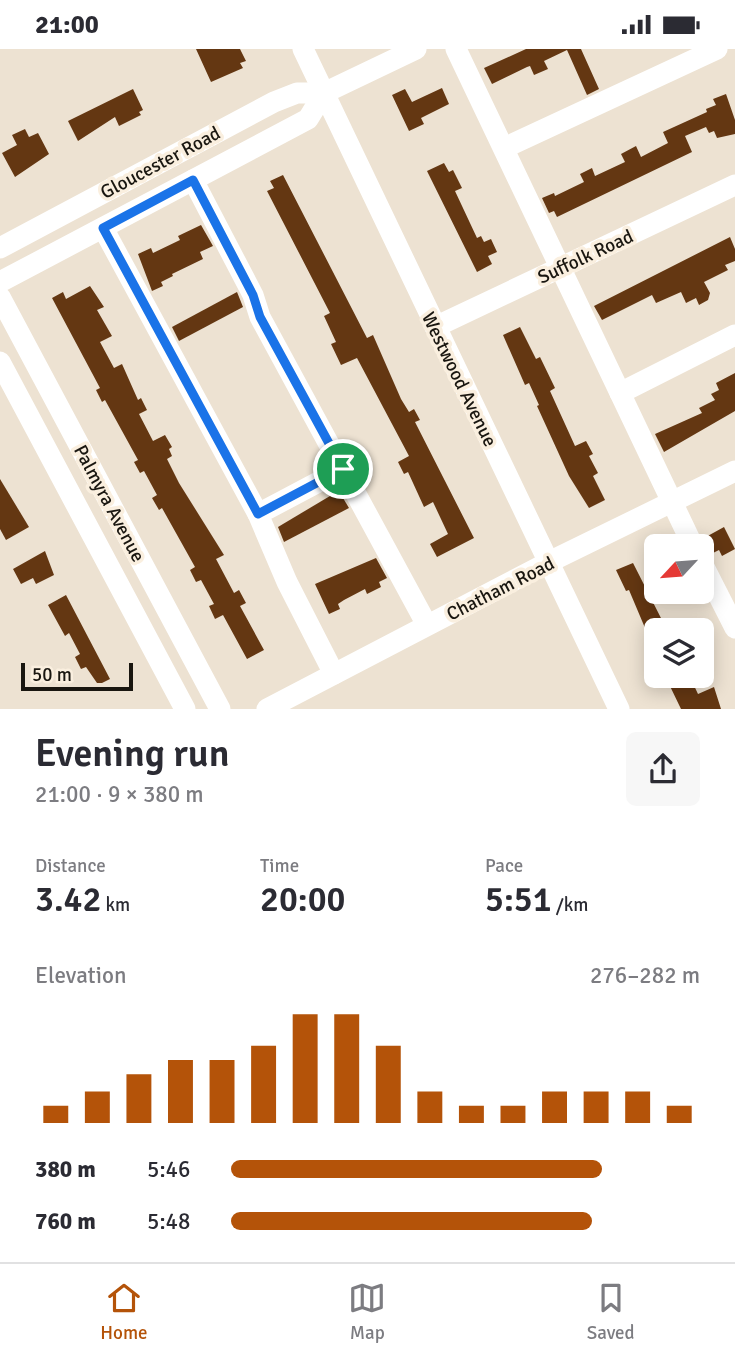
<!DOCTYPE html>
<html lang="en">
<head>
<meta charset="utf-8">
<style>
  :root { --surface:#fff; --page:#f7f7f7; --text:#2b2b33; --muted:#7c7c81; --line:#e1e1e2; --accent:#b45309 }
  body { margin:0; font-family:Signika,sans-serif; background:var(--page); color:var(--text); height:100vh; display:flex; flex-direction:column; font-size:26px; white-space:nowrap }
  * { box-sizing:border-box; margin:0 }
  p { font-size:23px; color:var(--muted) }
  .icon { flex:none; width:38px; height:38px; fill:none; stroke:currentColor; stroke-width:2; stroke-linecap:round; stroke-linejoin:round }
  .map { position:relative; height:660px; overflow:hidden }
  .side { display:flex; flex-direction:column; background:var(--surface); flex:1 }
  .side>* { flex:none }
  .needle { width:46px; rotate:244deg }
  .fabs { position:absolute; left:644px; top:485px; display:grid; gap:14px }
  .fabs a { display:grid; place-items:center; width:70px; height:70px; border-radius:10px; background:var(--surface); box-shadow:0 4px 18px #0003; font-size:35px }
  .scale { position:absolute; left:21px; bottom:18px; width:112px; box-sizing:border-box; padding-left:7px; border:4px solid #191610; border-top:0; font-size:19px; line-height:24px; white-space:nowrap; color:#191610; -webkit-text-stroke:5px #faefdf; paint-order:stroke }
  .pin { position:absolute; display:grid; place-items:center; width:60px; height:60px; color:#fff; margin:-30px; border:4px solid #fff; border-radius:50%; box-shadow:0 2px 7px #0007 }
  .round { display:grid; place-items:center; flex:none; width:74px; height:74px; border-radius:10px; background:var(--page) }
  .headline { display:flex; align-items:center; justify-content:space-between; height:119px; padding:0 35px }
  h1 { font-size:38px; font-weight:600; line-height:52px }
  .metrics { display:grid; grid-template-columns:repeat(3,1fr); gap:10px; height:119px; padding:7px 35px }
  .metrics div { display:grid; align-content:center }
  .metrics b { font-size:35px; font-weight:600 }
  .metrics small { font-size:19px; font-weight:400 }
  .metrics p { font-size:19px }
  .chart { height:196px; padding:14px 35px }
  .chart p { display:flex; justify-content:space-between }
  .chart svg { width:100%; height:126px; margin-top:7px; stroke:var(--accent); stroke-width:6 }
  ul { padding:0 35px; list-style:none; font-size:23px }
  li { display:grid; grid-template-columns:112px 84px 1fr; align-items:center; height:52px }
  li i { height:18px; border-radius:9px; background:var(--accent) }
  .status { display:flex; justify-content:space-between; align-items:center; height:49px; padding:0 35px; background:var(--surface); direction:ltr }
  .status svg { height:19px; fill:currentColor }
  .menu { display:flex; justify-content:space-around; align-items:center; height:98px; border-top:2px solid var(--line); background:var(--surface); font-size:19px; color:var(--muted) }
  .menu a { display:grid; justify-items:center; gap:4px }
  .menu .active { color:var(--accent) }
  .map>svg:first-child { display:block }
  .building { fill:#643712 }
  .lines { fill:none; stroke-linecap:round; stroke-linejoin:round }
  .minor { stroke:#fff; stroke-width:21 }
  .route-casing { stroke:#fff; stroke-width:14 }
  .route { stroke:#1a73e8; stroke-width:9 }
  .labels { text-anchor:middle; stroke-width:7; stroke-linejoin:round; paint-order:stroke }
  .street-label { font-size:19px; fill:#191610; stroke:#faefdf }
</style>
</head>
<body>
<div class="status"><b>21:00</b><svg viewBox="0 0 49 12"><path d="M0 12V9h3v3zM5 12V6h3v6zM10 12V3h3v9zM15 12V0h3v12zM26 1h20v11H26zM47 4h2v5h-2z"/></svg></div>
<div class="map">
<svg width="735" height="660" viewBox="0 0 735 660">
  <rect width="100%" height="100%" fill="#ede2d2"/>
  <g class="building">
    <path d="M 196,0 L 240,0 L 246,12 L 240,14 L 243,19 L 211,33 Z"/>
    <path d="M 526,0 L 581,0 L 599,40 L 587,46 L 567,1 L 544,12 L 548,20 L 534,26 L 530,17 L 527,18 L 492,35 L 484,19 Z"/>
    <path d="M 442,39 L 449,55 L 421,69 L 424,75 L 409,82 L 392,46 L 405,40 L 412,53 Z"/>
    <path d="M 133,40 L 143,61 L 139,63 L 141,66 L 119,77 L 115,68 L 78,92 L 68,72 Z"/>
    <path d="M 726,45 L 735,71 L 735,85 L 717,89 L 714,82 L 709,84 L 706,78 L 685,87 L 692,103 L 557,168 L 554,162 L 549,164 L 542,149 L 554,144 L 555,147 L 584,133 L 580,125 L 592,119 L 595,127 L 625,113 L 621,105 L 636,97 L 641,108 L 668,94 L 663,83 L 707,63 L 706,60 L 716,56 L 713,50 Z"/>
    <path d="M 25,80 L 29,88 L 38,84 L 49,105 L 15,128 L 2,104 L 17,96 L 12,86 Z"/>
    <path d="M 444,114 L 449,123 L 453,121 L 462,139 L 455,142 L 477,189 L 481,187 L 484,193 L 491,190 L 497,203 L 488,207 L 492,215 L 477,223 L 427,122 Z"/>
    <path d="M 283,126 L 367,289 L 373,286 L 401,350 L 409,363 L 414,360 L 420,371 L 415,373 L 474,489 L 437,508 L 430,495 L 448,485 L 433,453 L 424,458 L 408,423 L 404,425 L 398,413 L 409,407 L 357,309 L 341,316 L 331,295 L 336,293 L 324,267 L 330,264 L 267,142 L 274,139 L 270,132 Z"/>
    <path d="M 201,176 L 213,197 L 200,203 L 203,210 L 172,225 L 173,227 L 161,233 L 163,237 L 152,242 L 138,205 L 151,199 L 153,204 L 180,191 L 178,187 Z"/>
    <path d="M 730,188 L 735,200 L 735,212 L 725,216 L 728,221 L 704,233 L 710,244 L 708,251 L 699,256 L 696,249 L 686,254 L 681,243 L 656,254 L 652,246 L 602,271 L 594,257 Z"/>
    <path d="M 90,237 L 104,258 L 97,261 L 112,287 L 100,293 L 114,319 L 122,315 L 138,351 L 141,349 L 147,361 L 139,365 L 153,392 L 165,386 L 172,398 L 169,400 L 172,407 L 167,410 L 179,434 L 224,506 L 216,510 L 234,544 L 239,541 L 246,554 L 240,557 L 264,601 L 247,610 L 223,566 L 215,570 L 209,557 L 214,555 L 201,531 L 196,533 L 190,521 L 195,518 L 162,459 L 159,461 L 152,449 L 157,446 L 144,422 L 140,424 L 134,413 L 138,411 L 105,351 L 102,353 L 96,341 L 100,339 L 52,249 L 63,243 L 66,250 Z"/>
    <path d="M 237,243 L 243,258 L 179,292 L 172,278 Z"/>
    <path d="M 520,278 L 536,310 L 540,308 L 555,339 L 550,342 L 575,397 L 586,392 L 593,405 L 589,407 L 598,424 L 593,427 L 605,451 L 589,459 L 569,427 L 537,357 L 539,356 L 529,334 L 525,336 L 503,286 Z"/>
    <path d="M 735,324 L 735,362 L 664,403 L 655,385 L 702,364 L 699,359 L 715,351 L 711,345 L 719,341 L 716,334 Z"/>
    <path d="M 0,430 L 29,478 L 6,491 L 0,480 Z"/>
    <path d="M 335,444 L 340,444 L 349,459 L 284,493 L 278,478 Z"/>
    <path d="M 724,478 L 735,500 L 722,507 L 719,501 L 711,505 L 704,489 Z"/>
    <path d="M 45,502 L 54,526 L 36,535 L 33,529 L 21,535 L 13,520 Z"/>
    <path d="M 376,509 L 387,529 L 379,533 L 381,538 L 367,545 L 365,540 L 344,551 L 338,555 L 340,560 L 329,565 L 315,535 Z"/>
    <path d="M 633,514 L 664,575 L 656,578 L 656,605 L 629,541 L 626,542 L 616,521 Z"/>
    <path d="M 66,546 L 110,630 L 102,634 L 97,634 L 86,618 L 81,620 L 75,608 L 80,605 L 69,584 L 65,587 L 48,556 Z"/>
    <path d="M 681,626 L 689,626 L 698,645 L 714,638 L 721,660 L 681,660 L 668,633 Z"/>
  </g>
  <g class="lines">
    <g class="minor">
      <path d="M 303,0 L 619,660"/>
      <path d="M 456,0 L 693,497"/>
      <path d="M 504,99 L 717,0"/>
      <path d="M 193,131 L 253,246 L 260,268 L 427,576"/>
      <path d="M 103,179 L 258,465"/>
      <path d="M 0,199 L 274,53 L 297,44 L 324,44 L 416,0"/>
      <path d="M 0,233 L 308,70 L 324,44"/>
      <path d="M 0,248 L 220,660"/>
      <path d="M 435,278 L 735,136"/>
      <path d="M 0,313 L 185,660"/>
      <path d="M 620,344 L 735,286"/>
      <path d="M 702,514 L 735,579"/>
      <path d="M 334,625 L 287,533 L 258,465 L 343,420"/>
      <path d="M 267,660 L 547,514 L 735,422"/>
    </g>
  </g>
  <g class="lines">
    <defs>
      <path id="route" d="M 193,131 L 253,246 L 260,268 L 343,420 L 258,465 L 103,179 Z"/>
    </defs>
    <use href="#route" class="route-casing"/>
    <use href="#route" class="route"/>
  </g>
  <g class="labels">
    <g class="street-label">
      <text transform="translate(160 113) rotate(-28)" y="7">Gloucester Road</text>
      <text transform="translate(585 207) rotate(-25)" y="7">Suffolk Road</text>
      <text transform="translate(460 330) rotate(64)" y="7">Westwood Avenue</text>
      <text transform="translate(110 454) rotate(62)" y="7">Palmyra Avenue</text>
      <text transform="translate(500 539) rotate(-27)" y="7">Chatham Road</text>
    </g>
  </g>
</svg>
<div class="fabs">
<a><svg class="needle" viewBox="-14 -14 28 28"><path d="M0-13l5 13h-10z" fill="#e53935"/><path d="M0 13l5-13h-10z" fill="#7c7c81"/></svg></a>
<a><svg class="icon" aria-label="layers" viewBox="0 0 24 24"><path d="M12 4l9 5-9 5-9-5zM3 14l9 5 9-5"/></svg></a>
</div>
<div class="scale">50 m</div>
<div class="pin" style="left:343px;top:420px;background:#1e9e55"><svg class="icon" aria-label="arrive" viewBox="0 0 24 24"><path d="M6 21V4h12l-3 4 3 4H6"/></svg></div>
</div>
<section class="side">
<div class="headline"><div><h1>Evening run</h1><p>21:00 · 9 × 380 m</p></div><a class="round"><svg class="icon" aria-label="share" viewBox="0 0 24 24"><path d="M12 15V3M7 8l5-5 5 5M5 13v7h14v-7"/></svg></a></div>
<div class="metrics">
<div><p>Distance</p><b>3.42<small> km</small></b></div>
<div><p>Time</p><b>20:00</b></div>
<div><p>Pace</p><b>5:51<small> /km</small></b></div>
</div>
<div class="chart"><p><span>Elevation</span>276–282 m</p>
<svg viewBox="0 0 160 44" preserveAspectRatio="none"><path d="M5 44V38M15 44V33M25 44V27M35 44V22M45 44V22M55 44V17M65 44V6M75 44V6M85 44V17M95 44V33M105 44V38M115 44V38M125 44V33M135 44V33M145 44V33M155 44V38"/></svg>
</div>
<ul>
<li><b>380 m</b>5:46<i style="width:79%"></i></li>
<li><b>760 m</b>5:48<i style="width:77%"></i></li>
</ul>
</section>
<nav class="menu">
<a class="active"><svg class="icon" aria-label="home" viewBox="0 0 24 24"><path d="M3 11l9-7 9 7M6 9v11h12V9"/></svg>Home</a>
<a><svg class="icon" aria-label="map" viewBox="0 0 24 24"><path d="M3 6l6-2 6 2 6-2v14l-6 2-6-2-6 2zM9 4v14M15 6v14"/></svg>Map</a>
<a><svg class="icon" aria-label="saved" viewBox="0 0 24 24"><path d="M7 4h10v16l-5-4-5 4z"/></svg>Saved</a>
</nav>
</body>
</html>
